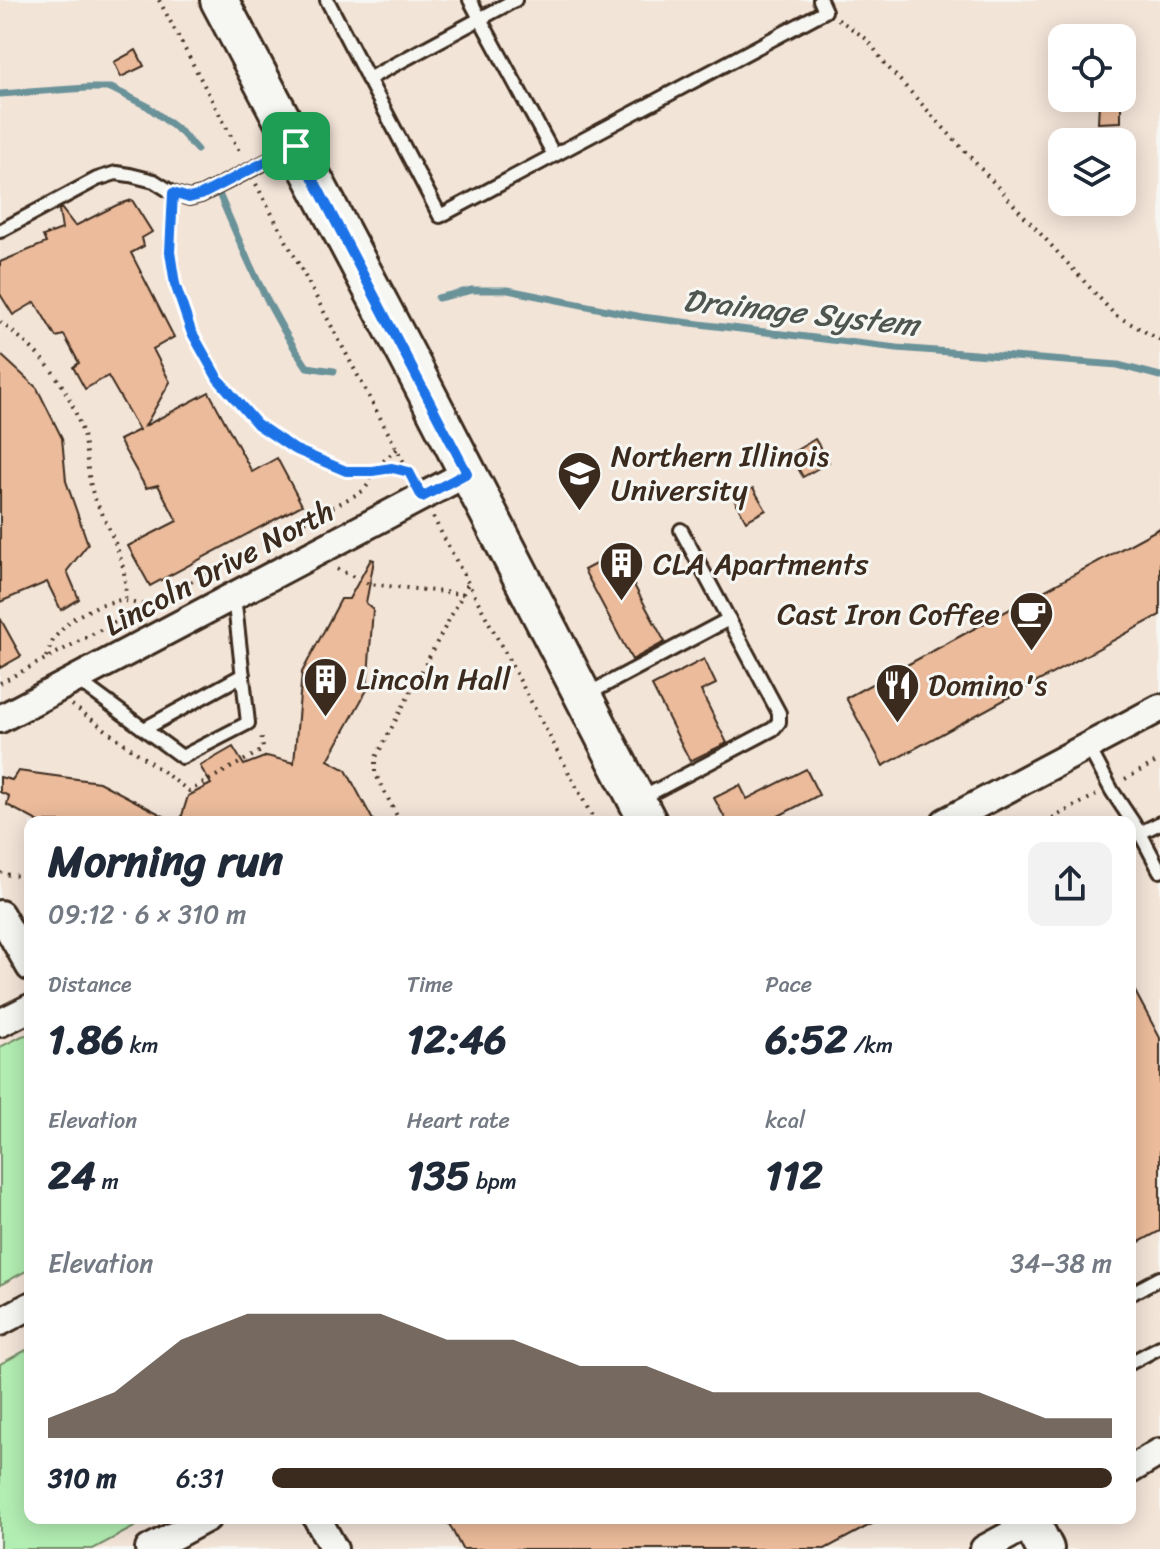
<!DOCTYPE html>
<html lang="en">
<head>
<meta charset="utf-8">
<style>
  :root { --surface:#fff; --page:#f2f2f3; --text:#1f2937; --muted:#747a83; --accent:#3b2a1e }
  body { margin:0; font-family:Sriracha,sans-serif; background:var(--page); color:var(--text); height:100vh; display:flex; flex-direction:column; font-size:30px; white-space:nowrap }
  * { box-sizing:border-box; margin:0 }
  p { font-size:26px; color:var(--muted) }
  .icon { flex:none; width:44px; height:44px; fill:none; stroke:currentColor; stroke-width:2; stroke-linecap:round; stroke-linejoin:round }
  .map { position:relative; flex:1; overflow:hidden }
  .side { position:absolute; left:24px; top:816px; width:1112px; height:708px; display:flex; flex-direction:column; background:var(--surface); border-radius:16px; box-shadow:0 4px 20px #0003 }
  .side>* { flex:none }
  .buttons { position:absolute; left:1048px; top:24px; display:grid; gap:16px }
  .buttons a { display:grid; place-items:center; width:88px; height:88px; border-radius:16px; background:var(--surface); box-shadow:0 4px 20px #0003; font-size:40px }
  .pin { position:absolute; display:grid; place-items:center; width:68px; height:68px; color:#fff; margin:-34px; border-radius:16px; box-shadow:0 4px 12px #0006 }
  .round { display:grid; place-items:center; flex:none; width:84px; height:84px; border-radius:16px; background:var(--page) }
  .overview { display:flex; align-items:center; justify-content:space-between; height:136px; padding:0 24px }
  h1 { font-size:44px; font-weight:700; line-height:60px }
  .stats { display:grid; grid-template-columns:repeat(3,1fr); gap:12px; height:136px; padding:8px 24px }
  .stats div { display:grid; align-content:center }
  .stats b { font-size:40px; font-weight:700 }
  .stats small { font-size:22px; font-weight:400 }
  .stats p { font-size:22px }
  .chart { height:224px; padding:16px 24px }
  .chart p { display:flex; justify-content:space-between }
  .chart svg { width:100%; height:144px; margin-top:8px; fill:var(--accent); opacity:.7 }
  ul { padding:0 24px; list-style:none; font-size:26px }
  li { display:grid; grid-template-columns:128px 96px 1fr; align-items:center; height:60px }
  li i { height:20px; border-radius:10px; background:var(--accent) }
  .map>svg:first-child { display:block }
  .built { fill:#f3e4d8; fill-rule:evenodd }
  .green { fill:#b2edb2; stroke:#768c68; stroke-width:2 }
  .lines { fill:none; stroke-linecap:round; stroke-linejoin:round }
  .stream { stroke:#6b9299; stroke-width:7 }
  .building { fill:#ebbb9b; stroke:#3b2a1e; stroke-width:2 }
  .lane-casing { stroke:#3b2a1e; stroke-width:18 }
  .street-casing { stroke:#3b2a1e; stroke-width:32 }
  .secondary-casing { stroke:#3b2a1e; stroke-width:42 }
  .path { stroke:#3b2a1e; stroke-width:4; stroke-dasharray:2 6; stroke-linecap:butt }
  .lane { stroke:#f6f6f2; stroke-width:12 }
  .street { stroke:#f6f6f2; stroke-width:26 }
  .secondary { stroke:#f6f6f2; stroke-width:36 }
  .route-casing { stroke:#fff; stroke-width:16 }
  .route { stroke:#1a73e8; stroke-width:10 }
  .labels { text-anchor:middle; stroke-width:6; stroke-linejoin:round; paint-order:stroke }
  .poi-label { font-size:30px; fill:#3b2a1e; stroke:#f6f6f2; text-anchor:start }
  .street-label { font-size:30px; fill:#3b2a1e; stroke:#f6f6f2 }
  .water-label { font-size:32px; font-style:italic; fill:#4f5551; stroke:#f6f6f2 }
</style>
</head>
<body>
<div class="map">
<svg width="1160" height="1549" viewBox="0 0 1160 1549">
  <rect width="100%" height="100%" fill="#f6f6f2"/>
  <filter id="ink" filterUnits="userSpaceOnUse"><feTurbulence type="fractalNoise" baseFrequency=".0125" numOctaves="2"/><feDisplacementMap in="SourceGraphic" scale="16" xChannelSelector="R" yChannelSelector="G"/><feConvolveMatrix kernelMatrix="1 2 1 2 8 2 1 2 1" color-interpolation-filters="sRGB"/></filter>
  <g filter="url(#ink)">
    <path class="built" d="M 0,0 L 1160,0 L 1160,1549 L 0,1549 ZM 1062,38 L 1122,38 L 1122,98 L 1062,98 ZM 1062,142 L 1122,142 L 1122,202 L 1062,202 ZM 30,822 L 1130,822 L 1130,1518 L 30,1518 Z"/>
    <g class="green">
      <path d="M 30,1034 L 30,1269 L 0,1285 L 0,1047 L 22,1036 Z"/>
      <path d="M 30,1348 L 30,1518 L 151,1518 L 93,1549 L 0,1549 L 0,1364 Z"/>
    </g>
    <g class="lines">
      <g class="stream">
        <path d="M 0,94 L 87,88 L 111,88 L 147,106 L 181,132 L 197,150"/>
        <path d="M 220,196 C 245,255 270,314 307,367 L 334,371"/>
        <path d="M 438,298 L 472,290 L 508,290 L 642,317 L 897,348 L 1118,365 L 1160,376"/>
      </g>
    </g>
    <g class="building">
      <path d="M 136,50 L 144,66 L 121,77 L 114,62 Z"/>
      <path d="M 1099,102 L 1121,102 L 1121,122 L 1098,123 Z"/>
      <path d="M 132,200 L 152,232 L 142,238 L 144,246 L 131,253 L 174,337 L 153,349 L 170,382 L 145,426 L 209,392 L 252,472 L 277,458 L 302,505 L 150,586 L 128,546 L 177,521 L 158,485 L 146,488 L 119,440 L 139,430 L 108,376 L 85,389 L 73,367 L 79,363 L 64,335 L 56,337 L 35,302 L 13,315 L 0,294 L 0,262 L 46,243 L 43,236 L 62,229 L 59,210 L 61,208 L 75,226 L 117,205 Z"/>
      <path d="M 0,354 L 37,388 L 62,438 L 66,481 L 88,544 L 67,571 L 79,599 L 61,610 L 47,582 L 0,602 Z"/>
      <path d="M 815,439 L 829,462 L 803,477 L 790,454 Z"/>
      <path d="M 753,488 L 766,510 L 746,521 L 734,499 Z"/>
      <path d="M 1160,528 L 1160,615 L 883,766 L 846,698 Z"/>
      <path d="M 630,546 L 642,568 L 629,576 L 665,642 L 632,660 L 584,570 Z"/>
      <path d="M 371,559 L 374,560 L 366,603 L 373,609 L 367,690 L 328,760 L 346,770 L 374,822 L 180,822 L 188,796 L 211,784 L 200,766 L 233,747 L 244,765 L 267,756 L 294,763 L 302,672 L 341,599 L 349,599 Z"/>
      <path d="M 0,618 L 21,656 L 0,668 Z"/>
      <path d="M 704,659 L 716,684 L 701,691 L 727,743 L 690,761 L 652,686 Z"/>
      <path d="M 806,769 L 819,795 L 767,822 L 727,822 L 714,798 L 740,785 L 747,799 Z"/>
      <path d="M 18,771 L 99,782 L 175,822 L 39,822 L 7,805 L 9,796 L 0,792 L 0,777 L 12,780 Z"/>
      <path d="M 1130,982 L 1160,1038 L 1160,1231 L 1130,1247 Z"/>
      <path d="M 446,1518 L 883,1518 L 825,1549 L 462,1549 Z"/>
    </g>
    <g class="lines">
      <defs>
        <g id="lane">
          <path d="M 327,0 L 440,216 L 825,11 L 820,0"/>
          <path d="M 470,0 L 554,155"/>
          <path d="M 368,79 L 515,0"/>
          <path d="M 0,231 L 97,179 L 116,173 L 130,175 L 154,181 L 173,193 L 189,198 L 201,195 L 293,148"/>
          <path d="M 76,679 L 182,757 L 248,723 L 234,596"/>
          <path d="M 586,695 L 729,619"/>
          <path d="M 144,729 L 243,675"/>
          <path d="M 1088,746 L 1112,791 L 1140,833 L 1160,871"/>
          <path d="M 640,799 L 773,729 L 779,722 L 779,713 L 681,530"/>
          <path d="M 1140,833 L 1160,823"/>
          <path d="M 1130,1294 L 1160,1278"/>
          <path d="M 1130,1363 L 1160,1347"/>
        </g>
        <g id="street">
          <path d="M 0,719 L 467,473"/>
          <path d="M 945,822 L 1160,708"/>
          <path d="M 0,914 L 30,967"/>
          <path d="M 0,1023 L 30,1008"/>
          <path d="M 0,1322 L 30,1306"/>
          <path d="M 1130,1470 L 1160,1452"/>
          <path d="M 317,1518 L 334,1549"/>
          <path d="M 149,1549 L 207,1518"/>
          <path d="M 984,1549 L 1041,1518"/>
        </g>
        <g id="secondary">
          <path d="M 219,0 L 410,361 L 648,822"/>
          <path d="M 1029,1518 L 1045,1549"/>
        </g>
      </defs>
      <use href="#lane" class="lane-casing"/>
      <use href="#street" class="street-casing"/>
      <use href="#secondary" class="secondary-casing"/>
      <g class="path">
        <path d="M 159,0 L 241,155"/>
        <path d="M 838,19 L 868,40 L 885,64 L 1115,315 L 1160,340"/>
        <path d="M 256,184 L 409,472"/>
        <path d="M 172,207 L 170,252 L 175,284 L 191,331 L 218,379 L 257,424 L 294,449 L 346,471 L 372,471 L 397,449"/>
        <path d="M 0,322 C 42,353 69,384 83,435 C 87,453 87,472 92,490 C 94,498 98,506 102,513 C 116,545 128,566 125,601"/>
        <path d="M 433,517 L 595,822"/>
        <path d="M 337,569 L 369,584 L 463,594"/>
        <path d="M 46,657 L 54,638 L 72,619 L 99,605 L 120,600 L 144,605"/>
        <path d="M 0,683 L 363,491 L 370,482 L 372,471 L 392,468 L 409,472 L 412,477"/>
        <path d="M 72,705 L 189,791 L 261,751 L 263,748 L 261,732"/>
        <path d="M 1125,779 L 1160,760"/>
        <path d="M 400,822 L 375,773 L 375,759 L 468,584"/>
        <path d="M 1045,822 L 1096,795"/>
        <path d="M 0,872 L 1,874 L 30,877"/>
        <path d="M 24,876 L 30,887"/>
      </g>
      <use href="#lane" class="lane"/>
      <use href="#street" class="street"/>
      <use href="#secondary" class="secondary"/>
    </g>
  </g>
  <g class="lines" filter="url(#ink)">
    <defs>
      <path id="route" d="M 296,146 L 467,473 L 422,497 L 409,472 L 392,468 L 372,471 L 346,471 L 294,449 L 257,424 L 218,379 L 191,331 L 175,284 L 170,252 L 173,193 L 189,198 L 201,195 Z"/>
    </defs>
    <use href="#route" class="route-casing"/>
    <use href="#route" class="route"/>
  </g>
  <defs>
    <symbol id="university-pin" viewBox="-11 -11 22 30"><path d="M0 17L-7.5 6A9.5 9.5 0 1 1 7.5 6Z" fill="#3b2a1e" stroke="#f6f6f2"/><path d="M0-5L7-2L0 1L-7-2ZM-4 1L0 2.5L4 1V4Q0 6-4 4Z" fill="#fff"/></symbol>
    <symbol id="building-pin" viewBox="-11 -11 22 30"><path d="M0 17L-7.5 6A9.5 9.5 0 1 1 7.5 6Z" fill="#3b2a1e" stroke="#f6f6f2"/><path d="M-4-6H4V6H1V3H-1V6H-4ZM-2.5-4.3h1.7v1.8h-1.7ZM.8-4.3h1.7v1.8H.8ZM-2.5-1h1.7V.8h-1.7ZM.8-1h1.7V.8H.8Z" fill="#fff"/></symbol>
    <symbol id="cafe-pin" viewBox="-11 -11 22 30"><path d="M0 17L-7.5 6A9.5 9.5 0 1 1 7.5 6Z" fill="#3b2a1e" stroke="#f6f6f2"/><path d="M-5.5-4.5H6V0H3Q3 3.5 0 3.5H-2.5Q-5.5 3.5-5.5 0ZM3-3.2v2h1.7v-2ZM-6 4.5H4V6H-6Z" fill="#fff"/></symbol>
    <symbol id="restaurant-pin" viewBox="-11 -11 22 30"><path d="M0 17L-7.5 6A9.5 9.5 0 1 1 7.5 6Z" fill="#3b2a1e" stroke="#f6f6f2"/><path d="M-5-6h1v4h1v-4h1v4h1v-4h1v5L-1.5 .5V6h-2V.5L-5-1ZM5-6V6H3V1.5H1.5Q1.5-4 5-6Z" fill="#fff"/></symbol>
  </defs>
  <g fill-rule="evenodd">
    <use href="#university-pin" x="554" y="448" width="51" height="69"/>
    <use href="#building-pin" x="596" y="538" width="51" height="69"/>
    <use href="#cafe-pin" x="1006" y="588" width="51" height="69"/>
    <use href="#building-pin" x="300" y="654" width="51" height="69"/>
    <use href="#restaurant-pin" x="872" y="660" width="51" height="69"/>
  </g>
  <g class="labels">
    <g class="poi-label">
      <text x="611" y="466">Northern Illinois<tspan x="611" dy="34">University</tspan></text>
      <text x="653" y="574">CLA Apartments</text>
      <text x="1000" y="624" text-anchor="end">Cast Iron Coffee</text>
      <text x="356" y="689">Lincoln Hall</text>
      <text x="928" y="695">Domino's</text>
    </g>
    <g class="street-label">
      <text transform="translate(219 568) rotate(-28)" y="10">Lincoln Drive North</text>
    </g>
    <g class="water-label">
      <text transform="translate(801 312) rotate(6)" y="11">Drainage System</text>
    </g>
  </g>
</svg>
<div class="buttons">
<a><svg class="icon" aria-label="locate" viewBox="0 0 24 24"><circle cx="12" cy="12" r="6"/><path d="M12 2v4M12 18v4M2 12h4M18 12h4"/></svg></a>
<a><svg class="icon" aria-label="layers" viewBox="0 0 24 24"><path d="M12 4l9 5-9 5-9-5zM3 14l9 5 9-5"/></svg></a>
</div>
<div class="pin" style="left:296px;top:146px;background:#1e9e55"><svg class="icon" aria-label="arrive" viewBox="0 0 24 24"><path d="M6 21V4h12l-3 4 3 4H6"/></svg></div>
<section class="side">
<div class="overview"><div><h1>Morning run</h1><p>09:12 · 6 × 310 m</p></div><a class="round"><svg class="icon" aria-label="share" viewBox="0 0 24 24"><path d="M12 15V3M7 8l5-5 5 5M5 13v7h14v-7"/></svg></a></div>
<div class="stats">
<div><p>Distance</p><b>1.86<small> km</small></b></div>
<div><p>Time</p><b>12:46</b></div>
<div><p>Pace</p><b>6:52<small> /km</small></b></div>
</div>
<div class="stats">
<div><p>Elevation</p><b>24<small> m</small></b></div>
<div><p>Heart rate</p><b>135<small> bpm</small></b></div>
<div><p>kcal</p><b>112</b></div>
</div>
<div class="chart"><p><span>Elevation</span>34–38 m</p>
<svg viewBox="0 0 160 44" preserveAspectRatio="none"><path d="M0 44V38L10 30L20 14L30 6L40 6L50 6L60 14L70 14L80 22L90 22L100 30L110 30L120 30L130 30L140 30L150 38L160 38V44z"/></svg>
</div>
<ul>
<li><b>310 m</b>6:31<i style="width:100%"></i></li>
</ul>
</section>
</div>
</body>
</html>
